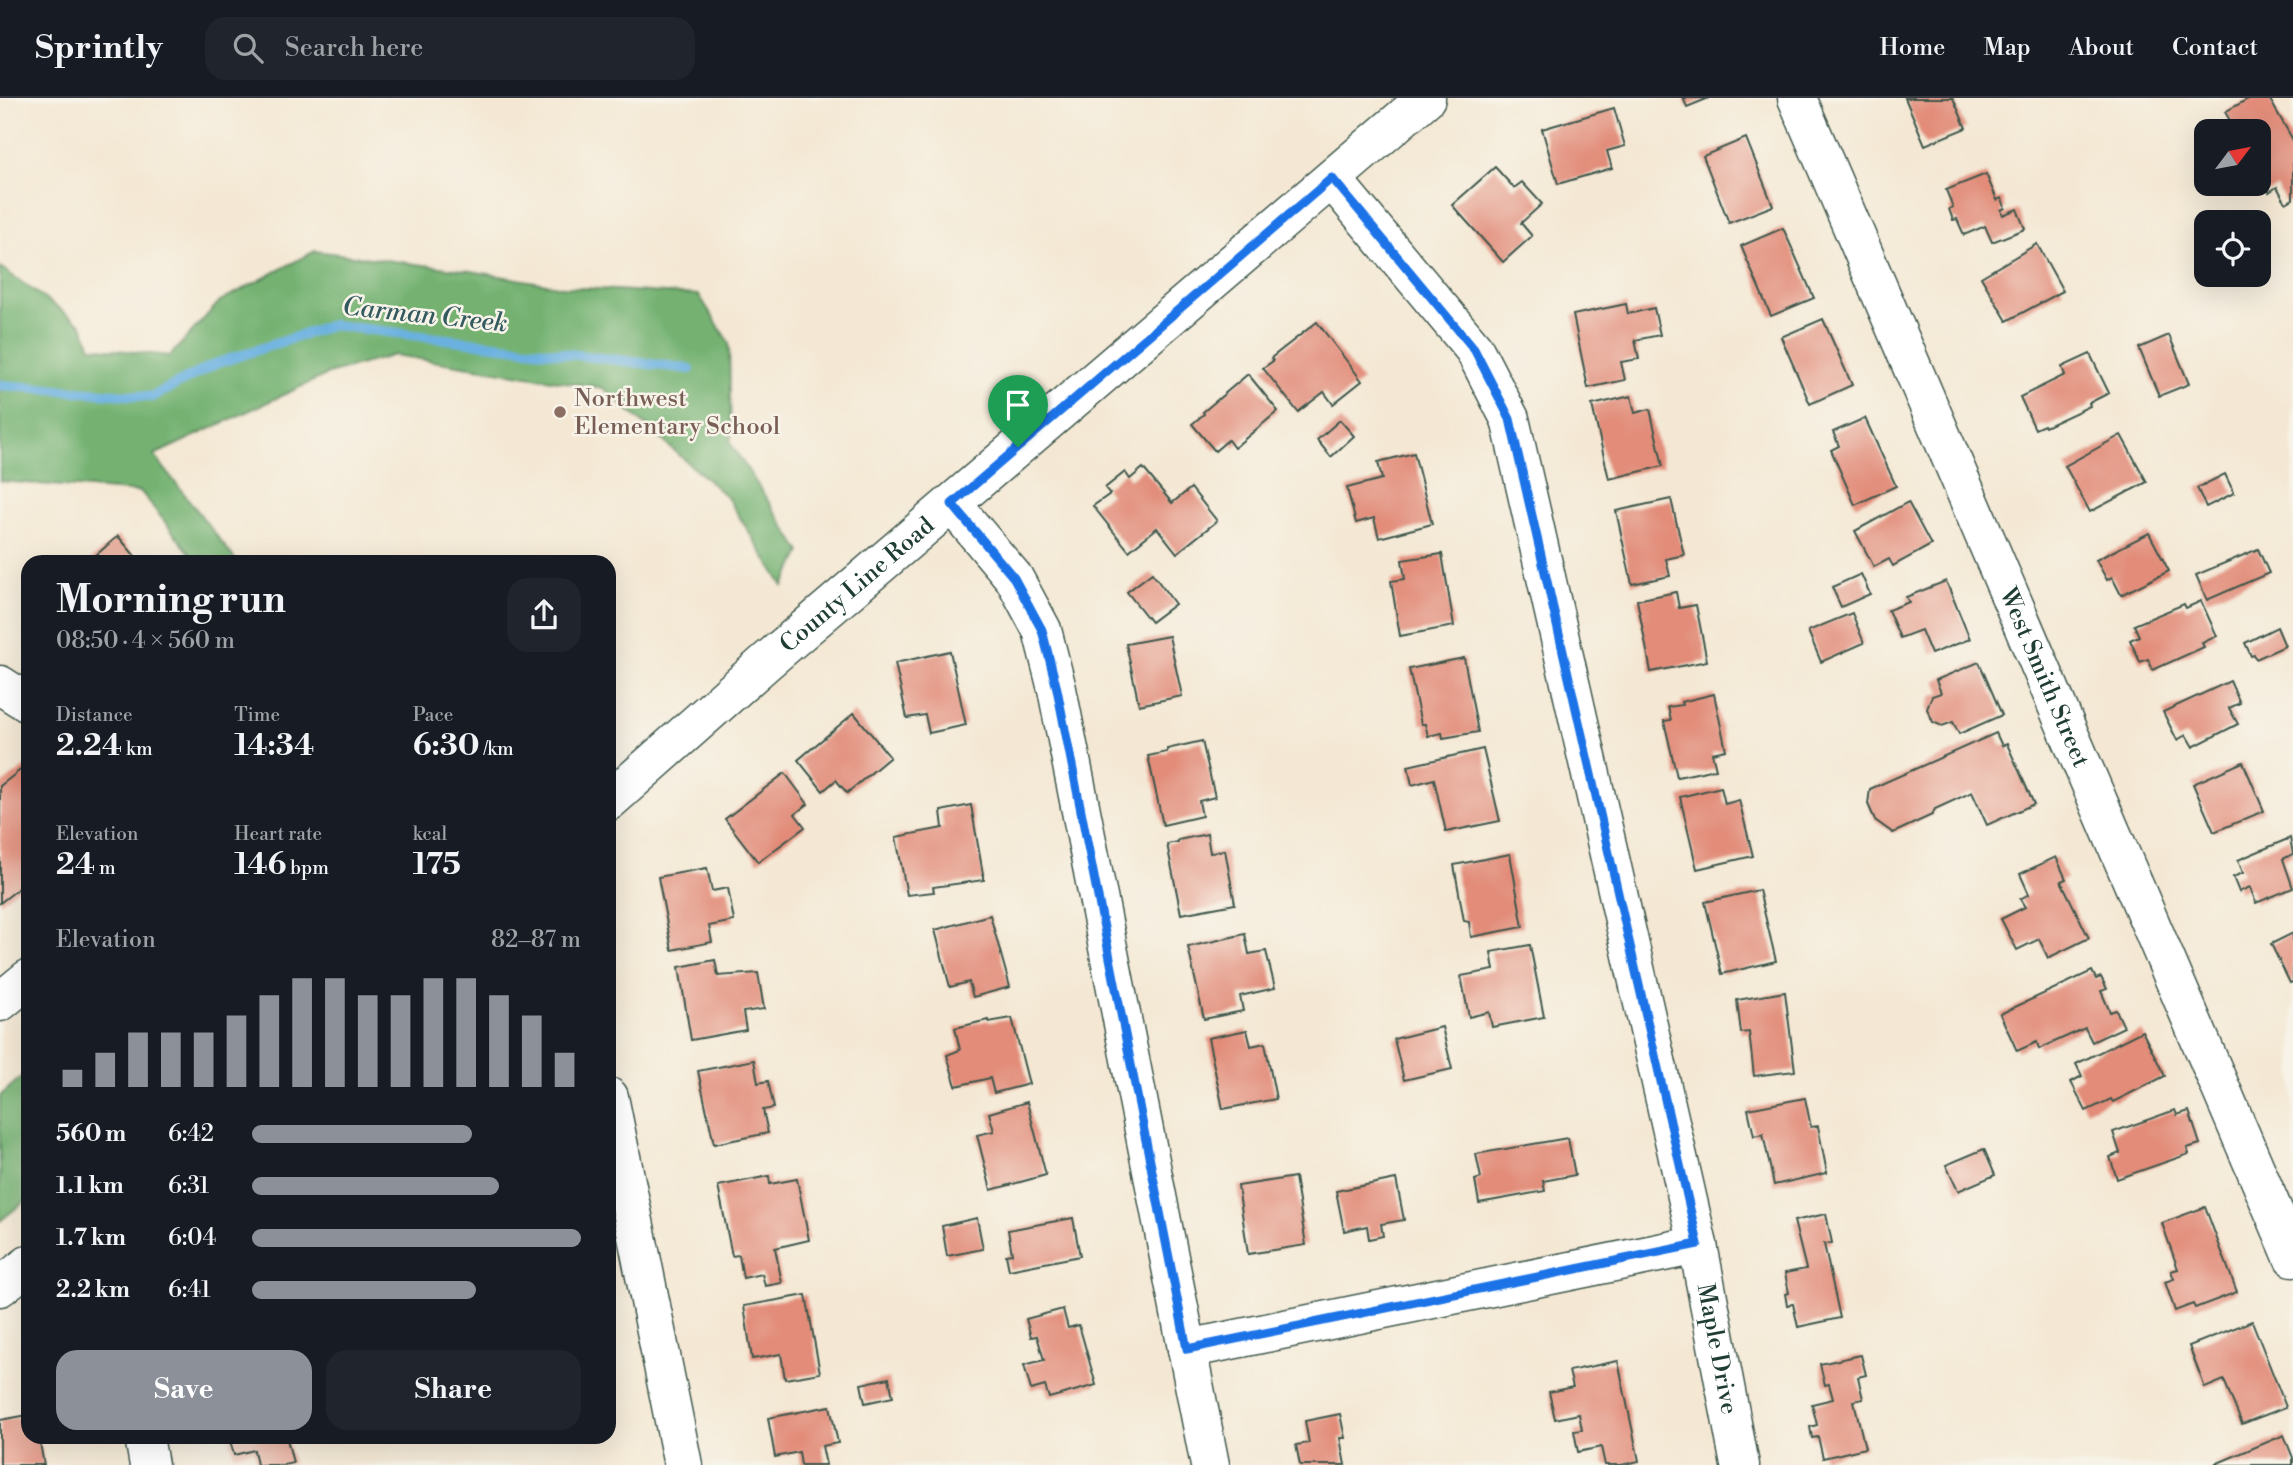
<!DOCTYPE html>
<html lang="en">
<head>
<meta charset="utf-8">
<style>
  :root { --surface:#171b24; --page:#20242c; --text:#f1f3f6; --muted:#9ea1a6; --line:#363941; --accent:#8c9099 }
  body { margin:0; font-family:"Libre Bodoni",serif; background:var(--page); color:var(--text); height:100vh; display:flex; flex-direction:column; font-size:26px; white-space:nowrap }
  * { box-sizing:border-box; margin:0 }
  p { font-size:23px; color:var(--muted) }
  .icon { flex:none; width:38px; height:38px; fill:none; stroke:currentColor; stroke-width:2; stroke-linecap:round; stroke-linejoin:round }
  .map { position:relative; flex:1; overflow:hidden }
  .panel { position:absolute; left:21px; top:457px; width:595px; height:889px; display:flex; flex-direction:column; background:var(--surface); border-radius:21px; box-shadow:0 7px 28px #0002 }
  .panel>* { flex:none }
  .needle { width:46px; rotate:58deg }
  .controls { position:absolute; left:2194px; top:21px; display:grid; gap:14px }
  .controls a { display:grid; place-items:center; width:77px; height:77px; border-radius:14px; background:var(--surface); box-shadow:0 7px 28px #0002; font-size:35px }
  .pin { position:absolute; display:grid; place-items:center; width:60px; height:60px; color:#fff; margin:-72px -30px; border-radius:50% 50% 50% 0; rotate:-45deg; box-shadow:0 0 7px #0007 }
  .pin .icon { rotate:45deg }
  .round { display:grid; place-items:center; flex:none; width:74px; height:74px; border-radius:21px; background:var(--page) }
  .summary { display:flex; align-items:center; justify-content:space-between; height:119px; padding:0 35px }
  h1 { font-size:38px; font-weight:700; line-height:52px }
  .stats { display:grid; grid-template-columns:repeat(3,1fr); gap:10px; height:119px; padding:7px 35px }
  .stats div { display:grid; align-content:center }
  .stats b { font-size:30px; font-weight:700 }
  .stats small { font-size:19px; font-weight:400 }
  .stats p { font-size:19px }
  .chart { height:196px; padding:14px 35px }
  .chart p { display:flex; justify-content:space-between }
  .chart svg { width:100%; height:126px; margin-top:7px; stroke:var(--accent); stroke-width:6 }
  .cta { display:flex; gap:14px; margin-top:auto; padding:14px 35px }
  .cta a { flex:1; height:80px; border-radius:21px; background:var(--accent); color:#fff; font-size:28px; font-weight:700; line-height:80px; text-align:center }
  .cta a+a { background:var(--page); color:var(--text) }
  ul { padding:0 35px; list-style:none; font-size:23px }
  li { display:grid; grid-template-columns:112px 84px 1fr; align-items:center; height:52px }
  li i { height:18px; border-radius:9px; background:var(--accent) }
  header { display:flex; align-items:center; gap:42px; box-sizing:border-box; height:98px; padding:0 35px; background:var(--surface); border-bottom:2px solid var(--line) }
  header strong { font-size:33px }
  nav { display:flex; gap:38px; margin-inline-start:auto; font-size:24px }
  .search { width:490px; height:63px; background:var(--page); display:flex; align-items:center; gap:18px; box-sizing:border-box; padding:0 24px; border-radius:21px; color:var(--muted); font-size:26px }
  .map>svg:first-child { display:block }
  .forest { fill:#74b272; stroke:#4a7853; stroke-width:2 }
  .lines { fill:none; stroke-linecap:round; stroke-linejoin:round }
  .stream { stroke:#6ab1e1; stroke-width:10 }
  .building { fill:#e28c79 }
  .minor-casing { stroke:#3f574c; stroke-width:41 }
  .major-casing { stroke:#3f574c; stroke-width:41 }
  .minor { stroke:#fff; stroke-width:38 }
  .major { stroke:#fff; stroke-width:38 }
  .route-casing { stroke:#fff; stroke-width:14 }
  .route { stroke:#1a73e8; stroke-width:9 }
  .education-dot { fill:#8d6e63; stroke:#f7f3e8; stroke-width:2.5 }
  .labels { text-anchor:middle; stroke-width:5; stroke-linejoin:round; paint-order:stroke }
  .education-label { font-size:24px; fill:#785e54; stroke:#f7f3e8; text-anchor:start }
  .street-label { font-size:24px; fill:#1f3d34; stroke:#f7f3e8 }
  .water-label { font-size:26px; font-style:italic; fill:#325a5f; stroke:#f7f3e8 }
</style>
</head>
<body>
<header>
<strong>Sprintly</strong>
<div class="search"><svg class="icon" aria-label="search" viewBox="0 0 24 24"><circle cx="10" cy="10" r="6"/><path d="M15 15l6 6"/></svg>Search here</div>
<nav><a>Home</a><a>Map</a><a>About</a><a>Contact</a></nav>
</header>
<div class="map">
<svg width="2293" height="1367" viewBox="0 0 2293 1367">
  <rect width="100%" height="100%" fill="#f7f3e8"/>
  <filter id="ink" filterUnits="userSpaceOnUse"><feTurbulence type="fractalNoise" baseFrequency=".0143" numOctaves="2"/><feDisplacementMap in="SourceGraphic" scale="14" xChannelSelector="R" yChannelSelector="G"/><feConvolveMatrix kernelMatrix="1 2 1 2 8 2 1 2 1" color-interpolation-filters="sRGB"/></filter>
  <filter id="wash" filterUnits="userSpaceOnUse"><feTurbulence type="fractalNoise" baseFrequency=".00686" numOctaves="4" result="noise"/><feDisplacementMap in="SourceGraphic" scale="28" xChannelSelector="R" yChannelSelector="G"/><feGaussianBlur stdDeviation="1.57" result="paint"/><feColorMatrix in="noise" values="0 0 0 0 0 0 0 0 0 0 0 0 0 0 0 0 0 1.4 0 .05"/><feComposite in="paint" operator="in"/></filter>
  <g filter="url(#wash)">
    <rect width="100%" height="100%" fill="#f4e8d4"/>
    <g class="forest">
      <path d="M 315,153 L 471,173 L 564,189 L 699,197 L 729,245 L 731,346 L 801,454 L 783,488 L 727,399 L 603,290 L 394,257 L 328,276 L 154,357 L 237,464 L 197,464 L 141,394 L 0,383 L 0,169 L 82,227 L 91,249 L 170,258 L 220,203 Z"/>
      <path d="M 28,973 L 28,1101 L 0,1123 L 0,998 Z"/>
    </g>
    <g class="lines">
      <path class="stream" d="M 0,287 L 152,299 L 215,266 L 332,227 L 690,271"/>
    </g>
    <g id="blocks">
      <g class="building">
        <path d="M 1683,0 L 1709,0 L 1687,9 Z"/>
        <path d="M 1905,0 L 1953,0 L 1966,30 L 1925,47 Z"/>
        <path d="M 2250,0 L 2269,0 L 2293,42 L 2293,101 L 2286,105 L 2277,89 L 2269,94 L 2259,78 L 2259,33 L 2236,33 L 2225,14 Z"/>
        <path d="M 1614,10 L 1625,48 L 1607,53 L 1612,70 L 1558,86 L 1542,31 Z"/>
        <path d="M 1746,40 L 1773,108 L 1729,125 L 1703,58 Z"/>
        <path d="M 1495,69 L 1514,90 L 1522,84 L 1542,106 L 1521,125 L 1532,138 L 1503,164 L 1452,107 Z"/>
        <path d="M 1986,76 L 1997,102 L 2002,100 L 2005,110 L 2001,112 L 2003,117 L 2017,111 L 2025,131 L 1992,144 L 1985,128 L 1964,137 L 1957,121 L 1953,122 L 1949,111 L 1953,109 L 1946,92 Z"/>
        <path d="M 1783,130 L 1814,200 L 1771,218 L 1741,148 Z"/>
        <path d="M 2037,146 L 2063,193 L 2007,223 L 1981,179 Z"/>
        <path d="M 1626,206 L 1628,216 L 1654,210 L 1660,237 L 1635,242 L 1639,261 L 1621,264 L 1625,282 L 1588,290 L 1573,217 Z"/>
        <path d="M 1823,221 L 1852,287 L 1810,306 L 1781,239 Z"/>
        <path d="M 1317,224 L 1362,283 L 1333,306 L 1324,294 L 1298,314 L 1263,270 L 1273,263 L 1271,260 Z"/>
        <path d="M 2169,237 L 2189,286 L 2159,298 L 2139,250 Z"/>
        <path d="M 2090,256 L 2109,295 L 2089,305 L 2090,308 L 2045,329 L 2044,327 L 2035,331 L 2020,299 L 2065,277 L 2062,269 Z"/>
        <path d="M 1248,276 L 1278,313 L 1234,350 L 1228,342 L 1215,353 L 1192,326 L 1204,316 L 1203,314 Z"/>
        <path d="M 1631,298 L 1635,315 L 1650,311 L 1663,368 L 1609,381 L 1592,307 Z"/>
        <path d="M 1865,320 L 1896,388 L 1855,407 L 1831,352 L 1839,348 L 1833,334 Z"/>
        <path d="M 1340,322 L 1354,338 L 1331,359 L 1317,342 Z"/>
        <path d="M 2121,337 L 2147,384 L 2090,414 L 2065,368 Z"/>
        <path d="M 1414,355 L 1432,426 L 1379,440 L 1374,420 L 1356,425 L 1347,390 L 1382,381 L 1378,364 Z"/>
        <path d="M 1143,370 L 1172,405 L 1191,390 L 1217,423 L 1177,455 L 1157,430 L 1129,453 L 1093,408 L 1110,396 L 1105,390 L 1125,374 L 1130,381 Z"/>
        <path d="M 2225,376 L 2234,395 L 2206,409 L 2197,390 Z"/>
        <path d="M 1671,401 L 1684,457 L 1666,461 L 1670,478 L 1632,486 L 1616,413 Z"/>
        <path d="M 1908,404 L 1931,447 L 1893,468 L 1889,461 L 1874,469 L 1855,433 Z"/>
        <path d="M 2149,435 L 2169,473 L 2121,497 L 2112,479 L 2107,482 L 2096,462 Z"/>
        <path d="M 118,438 L 140,464 L 88,464 Z"/>
        <path d="M 2258,451 L 2269,475 L 2207,502 L 2196,477 Z"/>
        <path d="M 1442,456 L 1454,528 L 1400,538 L 1391,483 L 1405,481 L 1402,462 Z"/>
        <path d="M 1152,475 L 1175,506 L 1151,524 L 1127,494 Z"/>
        <path d="M 1861,476 L 1870,496 L 1841,509 L 1832,489 Z"/>
        <path d="M 1946,483 L 1970,541 L 1931,556 L 1921,532 L 1900,540 L 1888,512 L 1909,504 L 1906,499 Z"/>
        <path d="M 1676,494 L 1679,510 L 1696,507 L 1707,563 L 1651,574 L 1637,502 Z"/>
        <path d="M 2201,503 L 2217,538 L 2202,545 L 2204,549 L 2153,572 L 2148,561 L 2140,564 L 2130,542 L 2139,538 L 2134,527 L 2184,506 L 2186,510 Z"/>
        <path d="M 1852,515 L 1864,545 L 1821,564 L 1808,533 Z"/>
        <path d="M 2277,529 L 2285,548 L 2256,561 L 2254,557 L 2251,558 L 2245,545 Z"/>
        <path d="M 1169,538 L 1182,598 L 1139,607 L 1126,546 Z"/>
        <path d="M 950,553 L 966,627 L 929,635 L 925,617 L 907,620 L 895,565 Z"/>
        <path d="M 1464,560 L 1478,634 L 1443,640 L 1442,635 L 1428,638 L 1425,626 L 1421,626 L 1409,571 Z"/>
        <path d="M 1979,564 L 2002,617 L 1959,636 L 1953,624 L 1942,628 L 1933,624 L 1927,611 L 1932,598 L 1941,595 L 1936,582 Z"/>
        <path d="M 2230,583 L 2240,605 L 2229,610 L 2238,626 L 2193,649 L 2186,637 L 2177,642 L 2163,614 Z"/>
        <path d="M 1714,596 L 1726,652 L 1712,655 L 1716,671 L 1677,679 L 1664,623 L 1671,622 L 1668,609 L 1682,607 L 1681,604 Z"/>
        <path d="M 854,615 L 890,659 L 847,695 L 836,682 L 823,693 L 798,662 Z"/>
        <path d="M 1996,635 L 2002,648 L 2007,646 L 2034,706 L 1987,727 L 1972,694 L 1935,711 L 1932,717 L 1893,735 L 1875,722 L 1868,706 L 1870,691 Z"/>
        <path d="M 1202,643 L 1215,699 L 1199,703 L 1202,718 L 1163,727 L 1148,658 L 1167,654 L 1167,651 Z"/>
        <path d="M 1483,651 L 1500,723 L 1446,734 L 1434,681 L 1412,687 L 1408,668 Z"/>
        <path d="M 2243,664 L 2264,713 L 2214,734 L 2193,686 Z"/>
        <path d="M 28,666 L 28,783 L 0,805 L 0,688 Z"/>
        <path d="M 785,675 L 808,706 L 795,716 L 805,729 L 758,764 L 725,721 Z"/>
        <path d="M 1721,689 L 1725,706 L 1739,702 L 1753,758 L 1697,771 L 1680,699 Z"/>
        <path d="M 971,707 L 984,782 L 933,789 L 934,794 L 907,797 L 896,739 L 943,730 L 941,713 Z"/>
        <path d="M 1207,736 L 1210,755 L 1225,752 L 1235,806 L 1181,816 L 1167,746 L 1178,744 L 1178,742 Z"/>
        <path d="M 2290,740 L 2293,756 L 2283,761 L 2293,790 L 2256,805 L 2250,789 L 2239,794 L 2233,779 L 2243,775 L 2238,762 Z"/>
        <path d="M 1510,756 L 1523,829 L 1471,839 L 1469,824 L 1464,823 L 1454,767 Z"/>
        <path d="M 2056,759 L 2066,781 L 2061,783 L 2089,840 L 2048,860 L 2039,841 L 2017,852 L 2001,821 L 2025,809 L 2020,801 L 2029,796 L 2020,776 Z"/>
        <path d="M 707,770 L 712,793 L 728,790 L 734,823 L 709,828 L 712,844 L 672,852 L 658,779 Z"/>
        <path d="M 1759,792 L 1776,863 L 1722,876 L 1705,804 Z"/>
        <path d="M 990,817 L 1010,889 L 973,899 L 969,884 L 950,889 L 935,832 Z"/>
        <path d="M 2293,835 L 2293,884 L 2290,885 L 2271,846 Z"/>
        <path d="M 1245,836 L 1249,856 L 1266,853 L 1275,890 L 1240,898 L 1243,913 L 1204,921 L 1188,849 Z"/>
        <path d="M 1530,847 L 1544,919 L 1492,929 L 1489,914 L 1469,919 L 1461,878 L 1494,872 L 1491,854 Z"/>
        <path d="M 715,862 L 718,878 L 758,875 L 764,911 L 743,914 L 746,932 L 691,942 L 679,869 Z"/>
        <path d="M 2092,873 L 2096,881 L 2101,879 L 2107,891 L 2101,893 L 2110,914 L 2116,912 L 2124,929 L 2092,944 L 2085,930 L 2039,951 L 2037,944 L 2017,953 L 2000,916 Z"/>
        <path d="M 1785,894 L 1795,973 L 1754,978 L 1749,934 L 1741,935 L 1737,902 Z"/>
        <path d="M 1012,920 L 1029,986 L 994,995 L 990,980 L 956,988 L 947,957 L 960,952 L 955,930 L 988,922 L 989,924 Z"/>
        <path d="M 1442,929 L 1452,971 L 1404,982 L 1394,941 Z"/>
        <path d="M 1247,932 L 1251,948 L 1265,945 L 1276,1001 L 1223,1011 L 1208,940 Z"/>
        <path d="M 2142,933 L 2165,978 L 2113,1004 L 2111,1001 L 2086,1013 L 2071,984 L 2082,978 L 2076,966 Z"/>
        <path d="M 754,962 L 758,985 L 768,983 L 774,1010 L 763,1012 L 768,1035 L 714,1046 L 698,973 Z"/>
        <path d="M 1805,1000 L 1811,1029 L 1818,1028 L 1827,1075 L 1774,1087 L 1763,1036 L 1754,1038 L 1748,1011 Z"/>
        <path d="M 1027,1004 L 1046,1077 L 991,1092 L 977,1037 L 994,1033 L 989,1015 Z"/>
        <path d="M 2175,1012 L 2177,1017 L 2189,1013 L 2200,1046 L 2187,1050 L 2189,1056 L 2117,1081 L 2110,1059 L 2120,1055 L 2113,1034 Z"/>
        <path d="M 1568,1040 L 1575,1077 L 1543,1083 L 1545,1093 L 1479,1105 L 1475,1082 L 1481,1080 L 1476,1056 Z"/>
        <path d="M 1984,1051 L 1995,1077 L 1958,1093 L 1946,1067 Z"/>
        <path d="M 769,1078 L 770,1086 L 797,1081 L 809,1142 L 775,1150 L 782,1185 L 765,1188 L 762,1176 L 743,1180 L 739,1157 L 732,1158 L 718,1088 Z"/>
        <path d="M 1295,1079 L 1306,1147 L 1248,1156 L 1238,1088 Z"/>
        <path d="M 1396,1081 L 1404,1122 L 1381,1126 L 1383,1138 L 1369,1141 L 1367,1128 L 1344,1133 L 1336,1093 Z"/>
        <path d="M 2205,1109 L 2237,1194 L 2195,1210 L 2193,1206 L 2175,1213 L 2165,1184 L 2174,1181 L 2171,1173 L 2178,1171 L 2162,1125 Z"/>
        <path d="M 1826,1116 L 1832,1145 L 1824,1146 L 1840,1220 L 1798,1229 L 1793,1206 L 1787,1207 L 1785,1196 L 1789,1195 L 1785,1175 L 1806,1171 L 1794,1123 Z"/>
        <path d="M 977,1120 L 983,1151 L 947,1158 L 942,1128 Z"/>
        <path d="M 1073,1120 L 1080,1158 L 1009,1172 L 1006,1157 L 1012,1156 L 1008,1132 Z"/>
        <path d="M 806,1197 L 820,1275 L 785,1281 L 781,1256 L 752,1261 L 744,1208 Z"/>
        <path d="M 1063,1211 L 1068,1230 L 1079,1227 L 1096,1287 L 1049,1300 L 1045,1288 L 1031,1292 L 1024,1267 L 1044,1262 L 1037,1238 L 1031,1239 L 1026,1221 Z"/>
        <path d="M 2252,1223 L 2286,1309 L 2242,1326 L 2224,1282 L 2205,1290 L 2189,1248 Z"/>
        <path d="M 1861,1257 L 1866,1277 L 1858,1279 L 1863,1301 L 1854,1303 L 1865,1350 L 1823,1360 L 1818,1339 L 1812,1340 L 1810,1329 L 1817,1327 L 1812,1306 L 1833,1301 L 1829,1286 L 1825,1287 L 1820,1266 Z"/>
        <path d="M 1618,1263 L 1639,1363 L 1621,1367 L 1605,1367 L 1601,1349 L 1578,1354 L 1574,1333 L 1582,1332 L 1579,1316 L 1555,1321 L 1549,1294 L 1573,1289 L 1569,1273 Z"/>
        <path d="M 889,1280 L 893,1299 L 865,1305 L 861,1286 Z"/>
        <path d="M 830,1308 L 838,1345 L 822,1348 L 826,1367 L 801,1367 L 799,1354 L 775,1359 L 768,1320 Z"/>
        <path d="M 1340,1316 L 1345,1340 L 1340,1340 L 1345,1367 L 1300,1367 L 1296,1347 L 1309,1345 L 1305,1323 Z"/>
        <path d="M 28,1317 L 28,1339 L 39,1339 L 44,1367 L 0,1367 L 0,1322 Z"/>
        <path d="M 2284,1337 L 2293,1360 L 2293,1367 L 2213,1367 Z"/>
        <path d="M 229,1339 L 281,1339 L 281,1342 L 287,1341 L 293,1365 L 284,1367 L 257,1367 L 254,1352 L 234,1357 Z"/>
      </g>
    </g>
  </g>
  <g filter="url(#ink)">
    <use href="#blocks" fill-opacity="0" stroke="#3f574c" stroke-width="2"/>
    <g class="lines">
      <defs>
        <g id="minor">
          <path id="s1" d="M 1797,0 L 2293,1159"/>
          <path id="s2" d="M 1332,81 L 1474,251 L 1510,321 L 1698,1147 L 1740,1367"/>
          <path d="M 952,406 L 1014,480 L 1042,532 L 1057,591 L 1210,1367"/>
          <path d="M 0,587 L 28,605"/>
          <path d="M 0,904 L 28,881"/>
          <path d="M 609,999 L 683,1367"/>
          <path d="M 1187,1251 L 1698,1147"/>
          <path d="M 144,1339 L 149,1367"/>
        </g>
        <g id="major">
          <path id="s3" d="M 609,703 L 766,564 L 1426,0"/>
          <path d="M 0,1189 L 28,1167"/>
        </g>
      </defs>
      <use href="#minor" class="minor-casing"/>
      <use href="#major" class="major-casing"/>
      <use href="#minor" class="minor"/>
      <use href="#major" class="major"/>
    </g>
  </g>
  <g class="lines" filter="url(#ink)">
    <defs>
      <path id="route" d="M 1332,80 L 1474,251 L 1510,321 L 1698,1146 L 1187,1251 L 1057,591 L 1042,532 L 1014,480 L 952,406 Z"/>
    </defs>
    <use href="#route" class="route-casing"/>
    <use href="#route" class="route"/>
  </g>
  <circle class="education-dot" cx="560" cy="314" r="7"/>
  <g class="labels">
    <g class="education-label">
      <text x="574" y="308">Northwest<tspan x="574" dy="28">Elementary School</tspan></text>
    </g>
    <g class="street-label">
      <text dy="8" stroke="none"><textPath href="#s3" startOffset="329">County Line Road</textPath></text>
      <text dy="8" stroke="none"><textPath href="#s1" startOffset="630">West Smith Street</textPath></text>
      <text dy="8" stroke="none"><textPath href="#s2" startOffset="1253">Maple Drive</textPath></text>
    </g>
    <g class="water-label">
      <text transform="translate(425 216) rotate(6)" y="9">Carman Creek</text>
    </g>
  </g>
</svg>
<div class="controls">
<a><svg class="needle" viewBox="-14 -14 28 28"><path d="M0-13l5 13h-10z" fill="#e53935"/><path d="M0 13l5-13h-10z" fill="#9ea1a6"/></svg></a>
<a><svg class="icon" aria-label="locate" viewBox="0 0 24 24"><circle cx="12" cy="12" r="6"/><path d="M12 2v4M12 18v4M2 12h4M18 12h4"/></svg></a>
</div>
<div class="pin" style="left:1018px;top:349px;background:#1e9e55"><svg class="icon" aria-label="arrive" viewBox="0 0 24 24"><path d="M6 21V4h12l-3 4 3 4H6"/></svg></div>
<section class="panel">
<div class="summary"><div><h1>Morning run</h1><p>08:50 · 4 × 560 m</p></div><a class="round"><svg class="icon" aria-label="share" viewBox="0 0 24 24"><path d="M12 15V3M7 8l5-5 5 5M5 13v7h14v-7"/></svg></a></div>
<div class="stats">
<div><p>Distance</p><b>2.24<small> km</small></b></div>
<div><p>Time</p><b>14:34</b></div>
<div><p>Pace</p><b>6:30<small> /km</small></b></div>
</div>
<div class="stats">
<div><p>Elevation</p><b>24<small> m</small></b></div>
<div><p>Heart rate</p><b>146<small> bpm</small></b></div>
<div><p>kcal</p><b>175</b></div>
</div>
<div class="chart"><p><span>Elevation</span>82–87 m</p>
<svg viewBox="0 0 160 44" preserveAspectRatio="none"><path d="M5 44V38M15 44V32M25 44V25M35 44V25M45 44V25M55 44V19M65 44V12M75 44V6M85 44V6M95 44V12M105 44V12M115 44V6M125 44V6M135 44V12M145 44V19M155 44V32"/></svg>
</div>
<ul>
<li><b>560 m</b>6:42<i style="width:67%"></i></li>
<li><b>1.1 km</b>6:31<i style="width:75%"></i></li>
<li><b>1.7 km</b>6:04<i style="width:100%"></i></li>
<li><b>2.2 km</b>6:41<i style="width:68%"></i></li>
</ul>
<div class="cta"><a>Save</a><a>Share</a></div>
</section>
</div>
</body>
</html>
